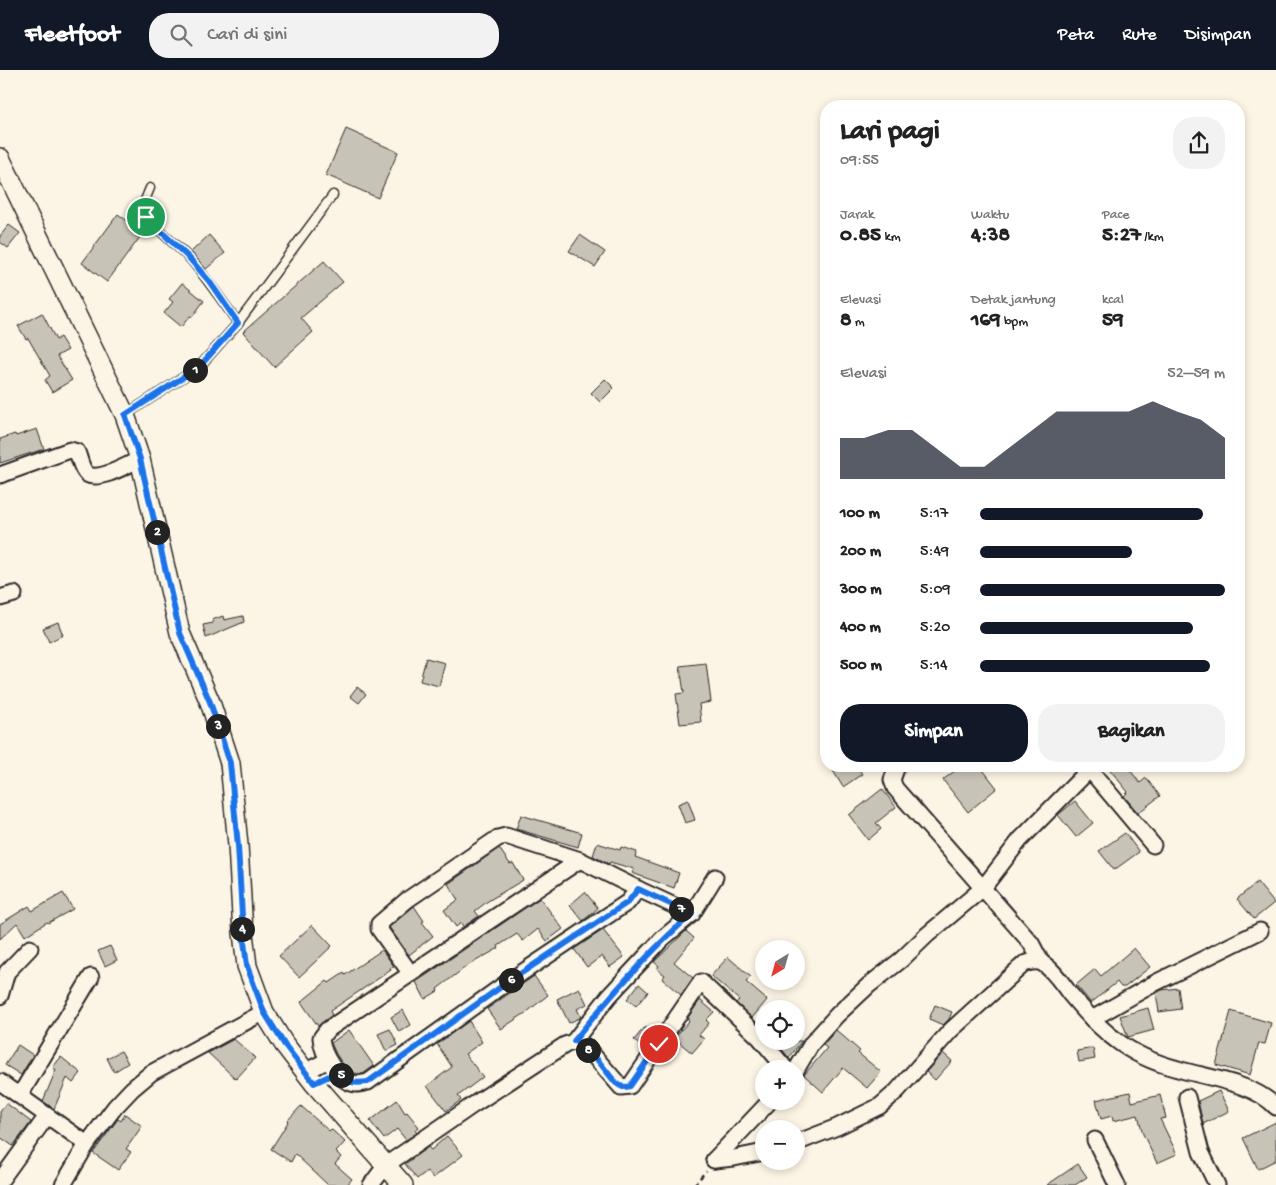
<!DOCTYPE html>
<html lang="id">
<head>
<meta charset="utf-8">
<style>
  :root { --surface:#fff; --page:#f2f2f2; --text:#222; --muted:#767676; --accent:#111827 }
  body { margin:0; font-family:"Gochi Hand",sans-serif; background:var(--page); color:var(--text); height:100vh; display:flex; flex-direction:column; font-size:19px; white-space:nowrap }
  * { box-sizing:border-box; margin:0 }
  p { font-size:16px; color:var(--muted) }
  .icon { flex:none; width:28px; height:28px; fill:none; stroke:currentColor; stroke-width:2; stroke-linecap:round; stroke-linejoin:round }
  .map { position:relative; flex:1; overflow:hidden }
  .side { position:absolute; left:820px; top:30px; width:425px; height:672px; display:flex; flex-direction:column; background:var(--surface); border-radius:20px; box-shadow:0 2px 8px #0003 }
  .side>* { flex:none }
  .needle { width:32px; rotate:217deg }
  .buttons { position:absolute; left:755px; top:870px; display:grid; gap:10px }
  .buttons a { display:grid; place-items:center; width:50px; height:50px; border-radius:50%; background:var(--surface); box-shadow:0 2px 8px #0003; font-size:25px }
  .pin { position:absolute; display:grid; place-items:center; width:42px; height:42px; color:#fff; margin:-21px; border:2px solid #fff; border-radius:50%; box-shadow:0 1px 5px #0007 }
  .km { position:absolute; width:25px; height:25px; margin:-12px; border-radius:50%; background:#222; color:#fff; font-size:14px; line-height:25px; text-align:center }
  .round { display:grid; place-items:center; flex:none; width:52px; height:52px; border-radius:20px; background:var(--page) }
  .headline { display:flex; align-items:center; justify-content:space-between; height:85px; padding:0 20px }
  h1 { font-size:28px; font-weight:700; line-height:38px }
  .stats { display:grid; grid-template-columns:repeat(3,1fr); gap:8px; height:85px; padding:5px 20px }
  .stats div { display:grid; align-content:center }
  .stats b { font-size:21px; font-weight:700 }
  .stats small { font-size:14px; font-weight:400 }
  .stats p { font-size:14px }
  .chart { height:140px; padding:10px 20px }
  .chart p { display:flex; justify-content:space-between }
  .chart svg { width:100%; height:90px; margin-top:5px; fill:var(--accent); opacity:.7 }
  .button { display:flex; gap:10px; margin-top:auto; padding:10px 20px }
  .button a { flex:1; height:58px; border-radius:20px; background:var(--accent); color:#fff; font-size:20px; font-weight:700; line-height:58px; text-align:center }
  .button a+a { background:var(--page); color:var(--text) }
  ul { padding:0 20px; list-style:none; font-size:16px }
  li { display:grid; grid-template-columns:80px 60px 1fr; align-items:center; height:38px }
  li i { height:12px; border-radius:6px; background:var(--accent) }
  header { display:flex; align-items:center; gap:30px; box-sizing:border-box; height:70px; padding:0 25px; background:var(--accent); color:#fff }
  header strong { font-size:24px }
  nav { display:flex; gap:28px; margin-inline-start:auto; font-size:18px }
  .search { width:350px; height:45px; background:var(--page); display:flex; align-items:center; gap:12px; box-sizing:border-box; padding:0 18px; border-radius:20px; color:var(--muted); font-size:19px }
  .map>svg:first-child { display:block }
  .building { fill:#c8c3b7; stroke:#2b2b2b }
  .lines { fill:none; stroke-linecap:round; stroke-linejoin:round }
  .service-casing { stroke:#2b2b2b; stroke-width:11 }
  .minor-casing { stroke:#2b2b2b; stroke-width:19 }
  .tertiary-casing { stroke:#2b2b2b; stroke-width:22 }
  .path { stroke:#2b2b2b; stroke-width:2.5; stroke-dasharray:5 4; stroke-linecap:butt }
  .service { stroke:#fcf5e5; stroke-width:8 }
  .minor { stroke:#fcf5e5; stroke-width:15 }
  .tertiary { stroke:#fcf5e5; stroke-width:19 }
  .route-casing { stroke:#fff; stroke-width:10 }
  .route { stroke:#1a73e8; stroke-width:6 }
</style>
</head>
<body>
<header>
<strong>Fleetfoot</strong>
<div class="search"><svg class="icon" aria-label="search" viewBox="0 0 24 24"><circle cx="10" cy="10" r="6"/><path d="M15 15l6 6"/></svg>Cari di sini</div>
<nav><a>Peta</a><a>Rute</a><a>Disimpan</a></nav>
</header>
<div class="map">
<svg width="1276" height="1115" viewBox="0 0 1276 1115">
  <rect width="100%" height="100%" fill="#fcf5e5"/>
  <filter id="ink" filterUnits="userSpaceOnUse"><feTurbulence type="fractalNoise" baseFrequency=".02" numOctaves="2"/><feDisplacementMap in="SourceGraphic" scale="10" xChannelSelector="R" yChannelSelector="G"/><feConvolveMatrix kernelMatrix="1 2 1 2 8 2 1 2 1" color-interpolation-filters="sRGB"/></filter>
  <g filter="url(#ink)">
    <g class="building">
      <path d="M 346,59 L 398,82 L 378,128 L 326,105 Z"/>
      <path d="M 118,144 L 143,163 L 107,212 L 82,193 Z"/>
      <path d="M 9,155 L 20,163 L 8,178 L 0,172 L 0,166 Z"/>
      <path d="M 209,165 L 225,183 L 206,199 L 191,182 Z"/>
      <path d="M 580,165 L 605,182 L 595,197 L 569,181 Z"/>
      <path d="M 324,191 L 343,212 L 301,248 L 313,262 L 274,297 L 243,262 Z"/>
      <path d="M 182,213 L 204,231 L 192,247 L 190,246 L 181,257 L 164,243 L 173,232 L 169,229 Z"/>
      <path d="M 42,243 L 56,270 L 60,267 L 68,280 L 57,286 L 72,310 L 52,322 L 45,310 L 50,306 L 28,268 L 26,269 L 18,256 Z"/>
      <path d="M 605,309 L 614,318 L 600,332 L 591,323 Z"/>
      <path d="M 37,359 L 44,379 L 0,393 L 0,369 L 15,364 L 16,366 Z"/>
      <path d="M 223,546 L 224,550 L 243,546 L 244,552 L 206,568 L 203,555 L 213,553 L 212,550 Z"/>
      <path d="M 58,552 L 63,565 L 49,572 L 43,558 Z"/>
      <path d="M 426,588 L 445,593 L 439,616 L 420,611 Z"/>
      <path d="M 706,593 L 711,632 L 699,634 L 701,652 L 680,654 L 676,624 L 684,623 L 680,596 Z"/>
      <path d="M 357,617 L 366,624 L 359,633 L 350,626 Z"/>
      <path d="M 830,696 L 857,696 L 862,704 L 843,717 Z"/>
      <path d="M 961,696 L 980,696 L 997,718 L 968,742 L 943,710 Z"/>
      <path d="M 1107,696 L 1127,696 L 1140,713 L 1146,708 L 1160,726 L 1138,743 L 1124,726 L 1128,722 Z"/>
      <path d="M 882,719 L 896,737 L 876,753 L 881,759 L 868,770 L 849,745 Z"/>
      <path d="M 688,730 L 695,750 L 685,753 L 678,734 Z"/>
      <path d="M 1075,731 L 1093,753 L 1076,767 L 1058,745 Z"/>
      <path d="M 521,745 L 582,763 L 578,777 L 516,759 Z"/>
      <path d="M 1125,763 L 1139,782 L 1114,800 L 1099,781 Z"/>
      <path d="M 597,773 L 620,780 L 621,777 L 637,782 L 635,787 L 679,803 L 674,818 L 632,803 L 634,799 L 610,792 L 609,794 L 593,786 Z"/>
      <path d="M 499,778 L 510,794 L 513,793 L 523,810 L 488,831 L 475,841 L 479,846 L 463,857 L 461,853 L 456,857 L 444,840 L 458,830 L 448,814 Z"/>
      <path d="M 1257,812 L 1274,833 L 1254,849 L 1237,829 Z"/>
      <path d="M 585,822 L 598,838 L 583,851 L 570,835 Z"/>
      <path d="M 63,823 L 73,839 L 48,853 L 47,852 L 25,866 L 17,853 L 0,869 L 0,854 L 29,836 L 32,841 Z"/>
      <path d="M 540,828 L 563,859 L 547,871 L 538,859 L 523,871 L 517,864 L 498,876 L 499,878 L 467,896 L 437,919 L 438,921 L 425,929 L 416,912 Z"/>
      <path d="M 414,836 L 424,851 L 422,852 L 433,866 L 409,885 L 389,857 Z"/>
      <path d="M 312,855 L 332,876 L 299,907 L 279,886 Z"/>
      <path d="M 603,860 L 624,887 L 610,897 L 602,886 L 587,897 L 574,879 Z"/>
      <path d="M 686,861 L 694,868 L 674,892 L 693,908 L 681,925 L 662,909 L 665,905 L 657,899 L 659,896 L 654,892 Z"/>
      <path d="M 110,876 L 117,890 L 105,896 L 98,881 Z"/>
      <path d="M 1134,878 L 1150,897 L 1125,917 L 1121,917 L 1117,912 L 1091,933 L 1076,915 L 1095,899 L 1101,906 Z"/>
      <path d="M 382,880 L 394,896 L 390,898 L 391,900 L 330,941 L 332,945 L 318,956 L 301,932 L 327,911 L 329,913 L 344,903 L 345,905 Z"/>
      <path d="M 728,887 L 751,907 L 746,912 L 767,930 L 752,948 L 736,933 L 739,930 L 711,906 Z"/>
      <path d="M 534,906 L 548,925 L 527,942 L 501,959 L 487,939 Z"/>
      <path d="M 639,914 L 648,922 L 636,936 L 627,929 Z"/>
      <path d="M 579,918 L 587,934 L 577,939 L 581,947 L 569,953 L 557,929 Z"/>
      <path d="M 1178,918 L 1181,939 L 1159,942 L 1156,923 L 1162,920 Z"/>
      <path d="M 700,930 L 714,942 L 706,950 L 709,953 L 699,965 L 704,969 L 692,983 L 674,968 L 689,951 L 687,949 Z"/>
      <path d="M 935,935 L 952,942 L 949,949 L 943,955 L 929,949 Z"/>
      <path d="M 1148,938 L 1154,960 L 1128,967 L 1120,946 Z"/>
      <path d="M 403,940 L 411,955 L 399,962 L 391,947 Z"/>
      <path d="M 1231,941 L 1271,953 L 1265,974 L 1259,973 L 1250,1005 L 1216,995 Z"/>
      <path d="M 469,951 L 482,972 L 465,984 L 483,1007 L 458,1026 L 461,1030 L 446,1041 L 427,1016 L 452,997 L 437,974 Z"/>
      <path d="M 645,957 L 654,964 L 644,979 L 634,970 Z"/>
      <path d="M 390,959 L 398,975 L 386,981 L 378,964 Z"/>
      <path d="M 349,960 L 374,996 L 363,1004 L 353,1003 L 344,996 L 336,984 L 331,973 Z"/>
      <path d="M 836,960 L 860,981 L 858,983 L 881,1002 L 867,1018 L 843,998 L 823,1022 L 804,1005 L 827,978 L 823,975 Z"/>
      <path d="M 234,969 L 255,988 L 236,1009 L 208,983 Z"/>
      <path d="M 775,971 L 802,971 L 789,988 Z"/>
      <path d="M 18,975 L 33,985 L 21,1005 L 5,995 Z"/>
      <path d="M 1093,978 L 1095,989 L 1079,992 L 1077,981 Z"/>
      <path d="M 121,981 L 128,993 L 114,1002 L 107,988 Z"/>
      <path d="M 943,983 L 952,991 L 935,1010 L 926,1002 Z"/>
      <path d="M 61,987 L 81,1003 L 73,1013 L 67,1008 L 54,1039 L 43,1031 L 56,1000 L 53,997 Z"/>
      <path d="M 1219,1021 L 1229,1041 L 1203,1054 L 1198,1031 Z"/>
      <path d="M 1130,1022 L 1132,1032 L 1160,1025 L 1166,1048 L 1160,1049 L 1177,1084 L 1157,1093 L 1143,1064 L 1138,1045 L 1113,1051 L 1112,1046 L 1101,1049 L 1096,1030 Z"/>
      <path d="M 397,1030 L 405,1043 L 407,1042 L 419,1057 L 415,1060 L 417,1063 L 406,1070 L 397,1059 L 384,1069 L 370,1051 Z"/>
      <path d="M 6,1033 L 31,1052 L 13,1076 L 0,1067 L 0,1042 Z"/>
      <path d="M 301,1036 L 329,1061 L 331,1059 L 345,1072 L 336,1082 L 341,1087 L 335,1094 L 352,1109 L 347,1115 L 328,1115 L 295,1084 L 291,1092 L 271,1079 L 288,1052 L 287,1051 Z"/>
      <path d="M 125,1044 L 142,1056 L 126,1079 L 131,1082 L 118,1100 L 93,1083 L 118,1049 L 121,1051 Z"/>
      <path d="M 1276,1052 L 1276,1090 L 1258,1099 L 1243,1068 Z"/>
      <path d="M 447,1066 L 463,1085 L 433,1108 L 427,1101 L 417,1109 L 405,1094 L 428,1077 L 431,1080 Z"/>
      <path d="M 1078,1094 L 1087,1107 L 1075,1115 L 1047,1115 Z"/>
    </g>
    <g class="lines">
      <defs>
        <g id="service">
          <path d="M 150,118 L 141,140 C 155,159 175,173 191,190 C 208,210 223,232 238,253"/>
          <path d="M 125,345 L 199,297 L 238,253 L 333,125"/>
        </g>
        <g id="minor">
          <path d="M 0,405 L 70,380 L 77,382 C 80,389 81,399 87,404 C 99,412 129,394 140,389"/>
          <path d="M 0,528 L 14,524"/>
          <path d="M 897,696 L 892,710 L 895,718 L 1031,873 L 1041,892"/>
          <path d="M 1090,700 L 1153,775"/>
          <path d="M 638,819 L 692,844"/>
          <path d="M 411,904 L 379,859 L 379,854 L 407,830 L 498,768 L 506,766 L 580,790 L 638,819 L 628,832 L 505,914 L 368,1012 C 364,1013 359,1014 356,1014 C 338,1012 322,984 321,968 L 327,960 L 580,790"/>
          <path d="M 0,926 L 7,902 L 30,878"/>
          <path d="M 1092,949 L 1155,913 L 1260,861"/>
          <path d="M 574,971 L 609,926 L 663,868 L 692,844 L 715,807"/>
          <path d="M 796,1000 L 812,973 L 837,945 L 869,915 L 901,890 L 927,865 L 983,818 L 1020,770 L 1093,696"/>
          <path d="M 305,1002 L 328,990"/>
          <path d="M 0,1012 L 87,1074 L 115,1037 L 132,1019 L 151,1003 L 264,942"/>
          <path d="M 20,1025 L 91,907"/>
          <path d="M 1187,1027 L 1201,1082 L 1217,1115"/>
          <path d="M 1095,1070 L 1117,1115"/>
          <path d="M 796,1073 L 837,1057 L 880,1036 L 897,1021 L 950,961 L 1024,894 C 1031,892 1036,890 1042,893 C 1054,900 1062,914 1070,924 C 1084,941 1098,957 1116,970 C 1134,984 1155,993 1178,999 C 1208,1008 1254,1013 1276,1037"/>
          <path d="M 714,1090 L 770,1031"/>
          <path d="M 714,1090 L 734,1088 L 764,1082"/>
          <path d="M 0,1111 L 47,1046"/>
          <path d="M 63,1115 L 87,1074"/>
          <path d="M 371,1115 L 386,1095 L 473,1035 L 565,975 C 574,971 578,971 586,977 L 621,1017 L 630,1016 L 701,912 L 759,967 L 786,999"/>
        </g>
        <path id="tertiary" d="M 0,88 L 125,345 L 140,389 L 180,563 L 210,632 L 230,693 L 238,775 L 243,863 L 247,896 L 264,942 L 284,974 L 314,1013 L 403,1115"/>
      </defs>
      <use href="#service" class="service-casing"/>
      <use href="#minor" class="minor-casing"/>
      <use href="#tertiary" class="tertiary-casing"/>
      <path class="path" d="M 694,1115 L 706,1101"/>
      <use href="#service" class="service"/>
      <use href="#minor" class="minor"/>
      <use href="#tertiary" class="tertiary"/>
    </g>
  </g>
  <g class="lines" filter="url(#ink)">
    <defs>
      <path id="route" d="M 146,147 L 190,189 L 209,211 L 238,253 L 199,297 L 125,345 L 140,389 L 180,563 L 210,632 L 230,693 L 238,776 L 243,863 L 247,896 L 264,942 L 284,974 L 314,1013 L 338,1002 C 348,1013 353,1014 368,1012 L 505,914 L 628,832 L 638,819 L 692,844 C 648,882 610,926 574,971 C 588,973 606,1002 616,1013 C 621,1017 623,1018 630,1016 L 659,974"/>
    </defs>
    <use href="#route" class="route-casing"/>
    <use href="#route" class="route"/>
  </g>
</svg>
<div class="buttons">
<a><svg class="needle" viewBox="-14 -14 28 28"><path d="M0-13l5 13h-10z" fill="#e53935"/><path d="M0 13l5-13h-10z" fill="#767676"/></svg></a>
<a><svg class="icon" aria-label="locate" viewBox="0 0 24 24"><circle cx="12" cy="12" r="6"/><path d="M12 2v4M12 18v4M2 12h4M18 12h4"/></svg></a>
<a>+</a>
<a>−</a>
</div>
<div class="pin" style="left:146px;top:147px;background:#1e9e55"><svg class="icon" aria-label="arrive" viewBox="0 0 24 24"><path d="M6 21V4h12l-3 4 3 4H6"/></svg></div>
<div class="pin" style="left:659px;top:974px;background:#d93025"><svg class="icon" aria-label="check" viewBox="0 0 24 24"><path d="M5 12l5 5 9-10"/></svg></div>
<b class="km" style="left:195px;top:300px">1</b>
<b class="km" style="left:157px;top:462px">2</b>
<b class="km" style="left:218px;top:656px">3</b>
<b class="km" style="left:242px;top:859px">4</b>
<b class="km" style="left:341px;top:1005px">5</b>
<b class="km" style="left:511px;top:910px">6</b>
<b class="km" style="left:681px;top:839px">7</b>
<b class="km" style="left:588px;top:980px">8</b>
<section class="side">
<div class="headline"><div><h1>Lari pagi</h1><p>09:55</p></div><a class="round"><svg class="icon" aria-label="share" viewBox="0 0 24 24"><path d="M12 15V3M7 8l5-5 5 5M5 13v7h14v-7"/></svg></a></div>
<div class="stats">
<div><p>Jarak</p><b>0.85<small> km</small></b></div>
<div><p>Waktu</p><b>4:38</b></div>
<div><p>Pace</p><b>5:27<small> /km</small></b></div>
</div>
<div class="stats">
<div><p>Elevasi</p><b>8<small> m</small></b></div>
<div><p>Detak jantung</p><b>169<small> bpm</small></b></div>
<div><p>kcal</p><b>59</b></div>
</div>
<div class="chart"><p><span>Elevasi</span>52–59 m</p>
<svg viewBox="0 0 160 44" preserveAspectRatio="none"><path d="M0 44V24L10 24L20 20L30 20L40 29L50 38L60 38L70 29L80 20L90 11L100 11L110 11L120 11L130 6L140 11L150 15L160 24V44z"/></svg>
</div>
<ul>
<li><b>100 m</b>5:17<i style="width:91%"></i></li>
<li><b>200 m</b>5:49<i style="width:62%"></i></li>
<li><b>300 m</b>5:09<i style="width:100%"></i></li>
<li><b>400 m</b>5:20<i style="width:87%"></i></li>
<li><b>500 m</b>5:14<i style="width:94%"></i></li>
</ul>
<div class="button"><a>Simpan</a><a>Bagikan</a></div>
</section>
</div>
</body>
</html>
